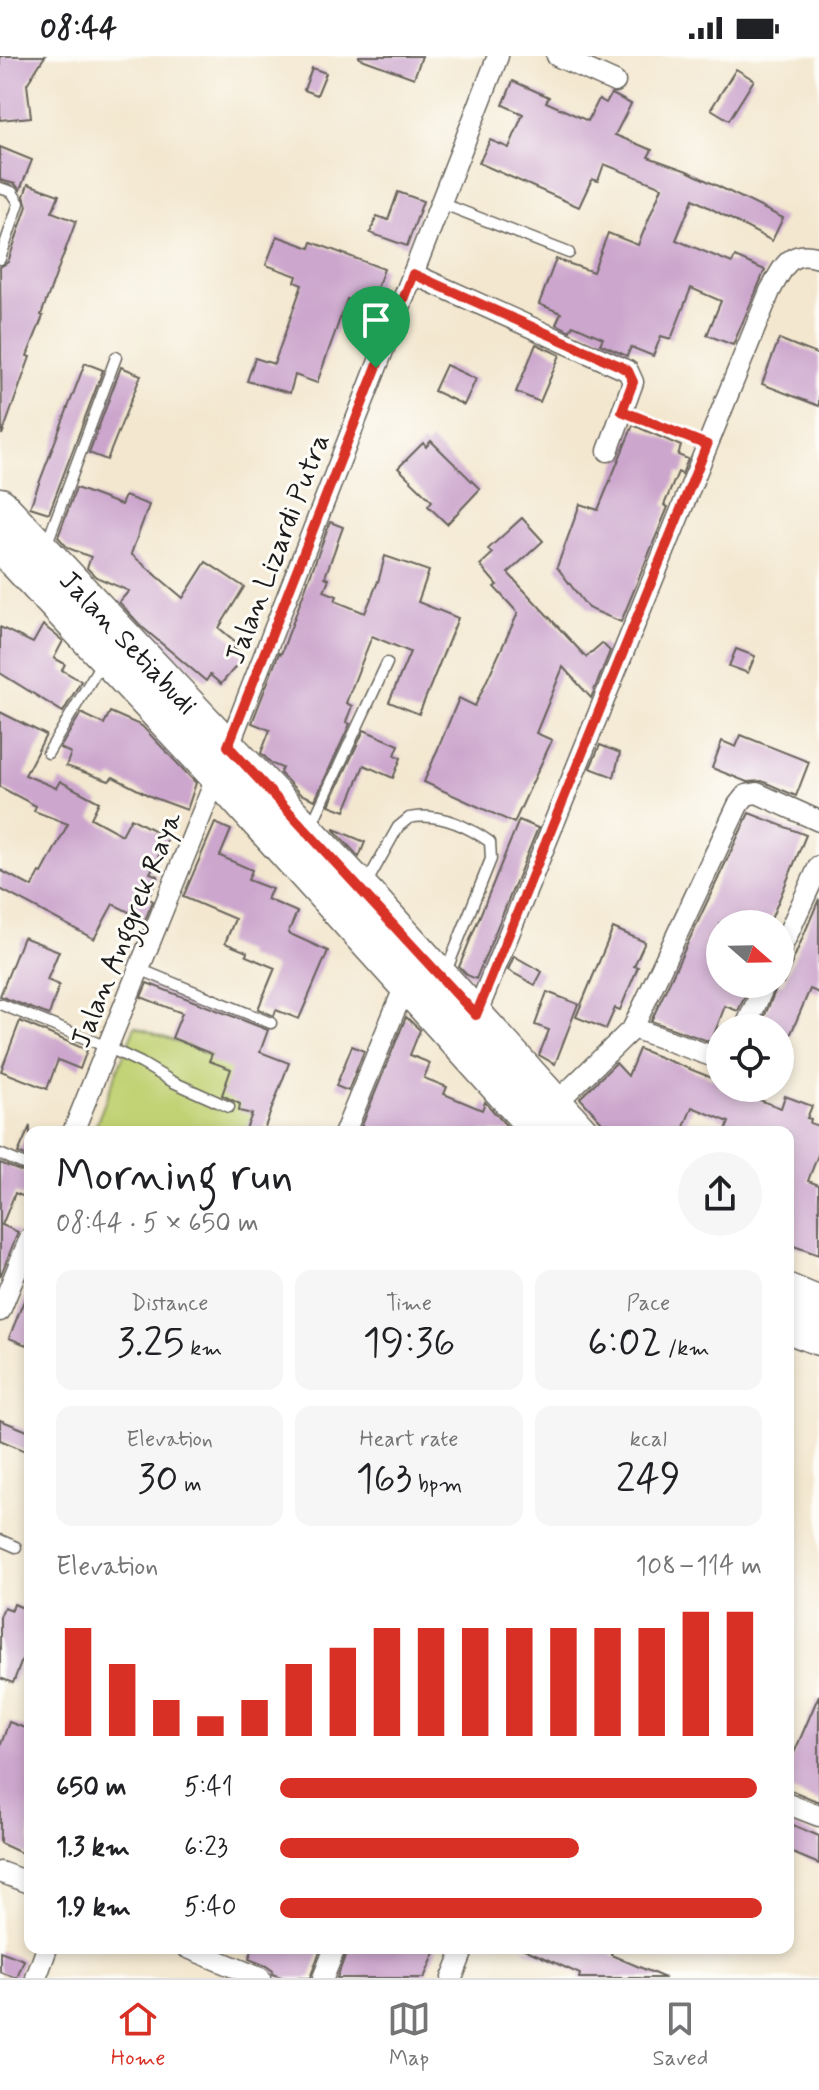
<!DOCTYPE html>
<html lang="en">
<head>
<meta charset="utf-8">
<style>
  :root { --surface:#fff; --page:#f6f6f6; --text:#202124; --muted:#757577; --line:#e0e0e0; --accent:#d93025 }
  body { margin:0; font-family:Mynerve,sans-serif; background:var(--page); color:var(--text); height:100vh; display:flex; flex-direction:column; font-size:30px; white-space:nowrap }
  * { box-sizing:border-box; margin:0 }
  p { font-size:26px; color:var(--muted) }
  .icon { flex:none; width:44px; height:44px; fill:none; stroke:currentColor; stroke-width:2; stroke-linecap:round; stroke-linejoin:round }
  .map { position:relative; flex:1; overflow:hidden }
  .side { position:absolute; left:24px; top:1070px; width:770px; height:828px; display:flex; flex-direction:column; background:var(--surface); border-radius:16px; box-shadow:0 4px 12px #0003 }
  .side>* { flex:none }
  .needle { width:52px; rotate:110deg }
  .tools { position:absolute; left:706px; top:854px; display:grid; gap:16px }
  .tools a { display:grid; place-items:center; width:88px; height:88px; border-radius:50%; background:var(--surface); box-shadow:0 4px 12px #0003; font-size:40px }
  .pin { position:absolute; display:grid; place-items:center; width:68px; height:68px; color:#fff; margin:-82px -34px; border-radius:50% 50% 50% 0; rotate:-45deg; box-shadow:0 0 8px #0007 }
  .pin .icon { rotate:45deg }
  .round { display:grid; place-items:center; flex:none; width:84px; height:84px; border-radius:42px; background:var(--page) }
  .summary { display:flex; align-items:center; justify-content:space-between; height:136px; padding:0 32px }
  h1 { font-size:44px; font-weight:600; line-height:60px }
  .stats { display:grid; grid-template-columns:repeat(3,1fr); gap:12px; height:136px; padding:8px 32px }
  .stats div { display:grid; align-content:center; border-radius:16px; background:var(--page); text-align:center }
  .stats b { font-size:40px; font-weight:600 }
  .stats small { font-size:22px; font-weight:400 }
  .stats p { font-size:22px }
  .chart { height:224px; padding:16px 32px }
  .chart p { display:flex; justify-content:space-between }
  .chart svg { width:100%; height:144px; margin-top:8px; stroke:var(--accent); stroke-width:6 }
  ul { padding:0 32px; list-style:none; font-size:26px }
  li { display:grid; grid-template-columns:128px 96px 1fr; align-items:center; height:60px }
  li i { height:20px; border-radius:10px; background:var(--accent) }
  .status { display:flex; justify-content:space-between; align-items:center; height:56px; padding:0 40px; background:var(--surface); direction:ltr }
  .status svg { height:22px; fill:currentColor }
  .dock { display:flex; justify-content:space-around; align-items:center; height:112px; border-top:2px solid var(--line); background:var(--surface); font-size:22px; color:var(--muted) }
  .dock a { display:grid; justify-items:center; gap:4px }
  .dock .on { color:var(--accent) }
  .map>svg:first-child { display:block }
  .green { fill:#c1d275; stroke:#6e7748; stroke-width:2 }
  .building { fill:#cca6cd }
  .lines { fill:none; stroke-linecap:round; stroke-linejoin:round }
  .lane-casing { stroke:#67635b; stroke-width:13 }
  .street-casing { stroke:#67635b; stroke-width:23 }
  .primary-casing { stroke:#67635b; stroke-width:37 }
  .path { stroke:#67635b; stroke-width:3; stroke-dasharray:2 6; stroke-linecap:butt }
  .lane { stroke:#fff; stroke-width:10 }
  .street { stroke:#fff; stroke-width:20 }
  .primary { stroke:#fff; stroke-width:34 }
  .route-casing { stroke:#fff; stroke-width:16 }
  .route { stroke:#d93025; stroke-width:10 }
  .labels { text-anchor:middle; stroke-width:6; stroke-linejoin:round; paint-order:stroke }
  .street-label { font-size:28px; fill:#1c1c1c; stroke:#fdfcf7 }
</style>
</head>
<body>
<div class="status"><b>08:44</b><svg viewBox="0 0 49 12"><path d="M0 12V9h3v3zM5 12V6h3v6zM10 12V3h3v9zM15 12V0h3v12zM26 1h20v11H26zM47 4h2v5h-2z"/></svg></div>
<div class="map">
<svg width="819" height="1922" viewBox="0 0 819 1922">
  <rect width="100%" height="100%" fill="#fdfcf7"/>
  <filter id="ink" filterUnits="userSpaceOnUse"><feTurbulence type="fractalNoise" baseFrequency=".0125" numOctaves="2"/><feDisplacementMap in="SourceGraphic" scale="16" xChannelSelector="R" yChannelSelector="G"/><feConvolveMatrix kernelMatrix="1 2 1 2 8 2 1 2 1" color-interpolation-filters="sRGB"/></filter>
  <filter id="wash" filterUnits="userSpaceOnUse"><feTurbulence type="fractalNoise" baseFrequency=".006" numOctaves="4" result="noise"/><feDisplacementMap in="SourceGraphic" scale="32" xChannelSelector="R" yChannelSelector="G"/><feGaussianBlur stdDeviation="1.8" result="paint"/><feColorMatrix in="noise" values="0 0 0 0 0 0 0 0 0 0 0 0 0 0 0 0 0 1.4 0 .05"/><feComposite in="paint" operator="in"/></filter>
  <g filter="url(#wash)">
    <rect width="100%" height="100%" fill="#f3e7cf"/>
    <path class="green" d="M 135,970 L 276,1024 L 256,1076 L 93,1076 Z"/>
    <g id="blocks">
      <g class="building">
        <path d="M 0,0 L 45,0 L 27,28 L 31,61 L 0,64 Z"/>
        <path d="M 359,0 L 422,0 L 414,22 L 359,2 Z"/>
        <path d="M 312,12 L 326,17 L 317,39 L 304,34 Z"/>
        <path d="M 736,13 L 754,24 L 729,64 L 711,53 Z"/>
        <path d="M 513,25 L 549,41 L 546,46 L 588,65 L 599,43 L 606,47 L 611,38 L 614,39 L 631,48 L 615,79 L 652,94 L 648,101 L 687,115 L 783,162 L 772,185 L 693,143 L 676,184 L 732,207 L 735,201 L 765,214 L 733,289 L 707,279 L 721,245 L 691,232 L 671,283 L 661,280 L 653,300 L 631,291 L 627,300 L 600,288 L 603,282 L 573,269 L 570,275 L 556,268 L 561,257 L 539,248 L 556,203 L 593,216 L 608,177 L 638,189 L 662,131 L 604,108 L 598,125 L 592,123 L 579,151 L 479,107 L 490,84 L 509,92 L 523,58 L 503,49 Z"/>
        <path d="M 0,91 L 32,104 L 20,134 L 15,128 L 0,124 Z"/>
        <path d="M 28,128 L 59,139 L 52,156 L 76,165 L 41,259 L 43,260 L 27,300 L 30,301 L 2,379 L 0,211 L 8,206 L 27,150 L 24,140 Z"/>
        <path d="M 398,136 L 423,145 L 407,190 L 370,177 L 377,160 L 388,164 Z"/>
        <path d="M 277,180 L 310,192 L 312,186 L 384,213 L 370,251 L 347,243 L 317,327 L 295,319 L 290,337 L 247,325 L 255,302 L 274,308 L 302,229 L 295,226 L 297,220 L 266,209 Z"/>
        <path d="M 779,283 L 819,299 L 819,350 L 762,328 Z"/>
        <path d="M 536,288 L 560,299 L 540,346 L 516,336 Z"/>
        <path d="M 85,307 L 103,314 L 49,457 L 30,451 Z"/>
        <path d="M 446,309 L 476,323 L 464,349 L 434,335 Z"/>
        <path d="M 121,311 L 141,319 L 107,404 L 89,397 Z"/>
        <path d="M 633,369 L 681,390 L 678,399 L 688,403 L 682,418 L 678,416 L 664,449 L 668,451 L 621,566 L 588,552 L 557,511 L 580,448 L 598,454 Z"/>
        <path d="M 431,385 L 480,433 L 447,468 L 428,450 L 432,445 L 398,412 L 423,387 L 426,391 Z"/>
        <path d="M 76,432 L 121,449 L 125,440 L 149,449 L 131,498 L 183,542 L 206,506 L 244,531 L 219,572 L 237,587 L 233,592 L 244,601 L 221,628 L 210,619 L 206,625 L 142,571 L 119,546 L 129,535 L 96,521 L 87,512 L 91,501 L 68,492 L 58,481 Z"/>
        <path d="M 522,462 L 543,485 L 508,517 L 586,601 L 602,587 L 610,595 L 591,642 L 563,611 L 536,677 L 552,684 L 514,767 L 424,726 L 459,642 L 475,650 L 518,557 L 494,531 L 497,529 L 480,509 L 492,498 L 488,493 Z"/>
        <path d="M 330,466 L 343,471 L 325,521 L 329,523 L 324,535 L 337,540 L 335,545 L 365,557 L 379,523 L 385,500 L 429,515 L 418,546 L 458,562 L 419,658 L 389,646 L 410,596 L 372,580 L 346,647 L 352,650 L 346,666 L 350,668 L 315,744 L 300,738 L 280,717 L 282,712 L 272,708 L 261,697 L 270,674 L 252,667 L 279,597 L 281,598 Z"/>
        <path d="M 43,569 L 63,585 L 54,602 L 65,608 L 62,614 L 81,625 L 63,656 L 0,617 L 0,571 L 33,587 Z"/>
        <path d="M 736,593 L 755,600 L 748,617 L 729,610 Z"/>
        <path d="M 0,656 L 46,679 L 25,719 L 56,732 L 60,725 L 99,746 L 91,762 L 122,779 L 131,762 L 168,782 L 150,817 L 158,820 L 148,842 L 153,845 L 145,864 L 113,848 L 94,883 L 0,833 L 0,814 L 32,831 L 40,816 L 42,817 L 68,768 L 34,755 L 36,750 L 0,731 Z"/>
        <path d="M 110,656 L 142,670 L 196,727 L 187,754 L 152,741 L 113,721 L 109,725 L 66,710 L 71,697 L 60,692 L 81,657 L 104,668 Z"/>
        <path d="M 364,674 L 399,689 L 395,699 L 401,702 L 393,722 L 364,709 L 345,755 L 329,749 Z"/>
        <path d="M 741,679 L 809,706 L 796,740 L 762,725 L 747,726 L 712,712 L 722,685 L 736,691 Z"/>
        <path d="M 600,689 L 620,697 L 614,721 L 590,712 Z"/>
        <path d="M 749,757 L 806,779 L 769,868 L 720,868 L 720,928 L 751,928 L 738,955 L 725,950 L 711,986 L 651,965 Z"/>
        <path d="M 519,764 L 538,772 L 476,923 L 467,919 L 459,911 Z"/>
        <path d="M 215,767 L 231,774 L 220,800 L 252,814 L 248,824 L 272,833 L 267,843 L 297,856 L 288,877 L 328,895 L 299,963 L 276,954 L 274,960 L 258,953 L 275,912 L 246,900 L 247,896 L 225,887 L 235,863 L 183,841 Z"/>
        <path d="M 334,773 L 365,786 L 359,801 L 334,774 Z"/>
        <path d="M 819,843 L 819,937 L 810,933 L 780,1003 L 780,972 L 764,972 L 766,967 L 762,966 L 778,928 L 783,928 Z"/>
        <path d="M 613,872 L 645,886 L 634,910 L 638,911 L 620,954 L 615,952 L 606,973 L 576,961 Z"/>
        <path d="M 23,881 L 59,895 L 47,924 L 59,929 L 49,959 L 0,940 Z"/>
        <path d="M 514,900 L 542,916 L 535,929 L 508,914 Z"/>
        <path d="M 147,927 L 268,974 L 260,996 L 289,1007 L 263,1076 L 246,1073 L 252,1058 L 239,1055 L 240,1048 L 222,1039 L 231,1013 L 209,1005 L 212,998 L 172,982 L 182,957 L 141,941 Z"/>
        <path d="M 547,936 L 578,948 L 555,1008 L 539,999 L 549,974 L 535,969 Z"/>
        <path d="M 406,961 L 420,974 L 410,999 L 430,1007 L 424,1022 L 447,1031 L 444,1038 L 482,1054 L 485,1046 L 512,1076 L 359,1076 Z"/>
        <path d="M 20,965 L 87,994 L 80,1013 L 58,1004 L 47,1033 L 1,1015 Z"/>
        <path d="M 352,990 L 364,995 L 348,1035 L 336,1030 Z"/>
        <path d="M 639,993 L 720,1025 L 720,1032 L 727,1032 L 781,1052 L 785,1040 L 812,1050 L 807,1062 L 811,1063 L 810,1067 L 819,1070 L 819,1096 L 808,1125 L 819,1129 L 819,1199 L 788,1188 L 788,1076 L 725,1076 L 729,1066 L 692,1051 L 682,1076 L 611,1076 L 580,1042 L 616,1007 L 628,1020 Z"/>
        <path d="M 30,1070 L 30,1102 L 18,1097 Z"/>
        <path d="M 0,1107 L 30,1119 L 30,1143 L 15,1137 L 2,1169 L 18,1176 L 0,1221 Z"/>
        <path d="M 29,1232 L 30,1278 L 26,1289 L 9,1282 Z"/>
        <path d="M 0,1364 L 30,1376 L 30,1397 L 0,1384 Z"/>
        <path d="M 14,1548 L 30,1555 L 30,1584 L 13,1627 L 0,1622 L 0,1561 L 4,1551 L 12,1554 Z"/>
        <path d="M 819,1639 L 819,1746 L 788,1733 L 788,1711 Z"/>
        <path d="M 9,1666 L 30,1674 L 30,1801 L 0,1787 L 0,1691 Z"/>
        <path d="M 788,1767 L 819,1780 L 819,1808 L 788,1795 Z"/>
        <path d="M 253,1892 L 321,1892 L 310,1922 L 284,1922 L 272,1918 L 273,1915 L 266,1910 L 249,1903 Z"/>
        <path d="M 348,1892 L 437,1892 L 424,1922 L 337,1922 Z"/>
        <path d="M 522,1892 L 613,1892 L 611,1899 L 665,1922 L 579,1922 L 580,1918 Z"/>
        <path d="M 0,1895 L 24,1904 L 17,1922 L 0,1916 Z"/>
      </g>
    </g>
  </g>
  <g filter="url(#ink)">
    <use href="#blocks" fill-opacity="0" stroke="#67635b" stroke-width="2"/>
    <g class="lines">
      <defs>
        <g id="lane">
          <path d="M 0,132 L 12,136 L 19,147 L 0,203"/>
          <path d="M 441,147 L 569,197"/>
          <path d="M 47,487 L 116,301"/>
          <path d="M 48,697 L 103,604"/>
          <path d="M 311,770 L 387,607"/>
          <path d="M 366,828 L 398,771 L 409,762 C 438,756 467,770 490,786 L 491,803 L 445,918"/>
          <path d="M 139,913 L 271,967"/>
          <path d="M 0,948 L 107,991 L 141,1007 L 173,1026 L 229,1051"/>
          <path d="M 0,1098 L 30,1111"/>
          <path d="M 0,1484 L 16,1491"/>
        </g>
        <g id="street">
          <path d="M 557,0 L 615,26"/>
          <path d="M 413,218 L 628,315 L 633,326 L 608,395"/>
          <path d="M 780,895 L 819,810"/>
          <path d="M 476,959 L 770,235 C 783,212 789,192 819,202"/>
          <path d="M 633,972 L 720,1003"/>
          <path d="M 745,972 L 765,928"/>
          <path d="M 555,1048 L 633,972 L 738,749 L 746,739 L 757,737 L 819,765"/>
          <path d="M 73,1076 L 217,720 L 498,0"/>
          <path d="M 345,1076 L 406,927"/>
          <path d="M 0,1255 L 30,1182"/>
          <path d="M 788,1748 L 819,1760"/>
          <path d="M 0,1816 L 30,1827"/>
          <path d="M 188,1892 L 260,1922"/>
          <path d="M 36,1922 L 47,1892"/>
          <path d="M 323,1922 L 335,1892"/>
          <path d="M 452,1922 L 464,1892"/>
        </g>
        <g id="primary">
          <path id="s1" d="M 0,449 L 362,833 L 581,1076"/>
          <path d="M 0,489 L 217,720 L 539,1076"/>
          <path d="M 788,1235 L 819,1248"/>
          <path d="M 788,1270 L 819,1282"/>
        </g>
      </defs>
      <use href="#lane" class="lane-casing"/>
      <use href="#street" class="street-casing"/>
      <use href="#primary" class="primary-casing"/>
      <path class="path" d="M 641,363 L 690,382"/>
      <use href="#lane" class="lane"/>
      <use href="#street" class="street"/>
      <use href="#primary" class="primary"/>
    </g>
  </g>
  <g class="lines" filter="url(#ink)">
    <defs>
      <path id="route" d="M 413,218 L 620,310 L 628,315 L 633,326 L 622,355 L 707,389 L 476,959 L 228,690 Z"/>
    </defs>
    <use href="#route" class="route-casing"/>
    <use href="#route" class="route"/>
  </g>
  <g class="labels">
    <g class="street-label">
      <text transform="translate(276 492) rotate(-69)" y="10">Jalan Lizardi Putra</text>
      <text dy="10" stroke="none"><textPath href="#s1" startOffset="188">Jalan Setiabudi</textPath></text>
      <text transform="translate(125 873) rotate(-68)" y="10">Jalan Anggrek Raya</text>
    </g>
  </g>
</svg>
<div class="tools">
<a><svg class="needle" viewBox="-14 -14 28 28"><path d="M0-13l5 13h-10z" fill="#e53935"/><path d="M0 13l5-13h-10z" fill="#757577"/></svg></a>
<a><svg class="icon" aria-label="locate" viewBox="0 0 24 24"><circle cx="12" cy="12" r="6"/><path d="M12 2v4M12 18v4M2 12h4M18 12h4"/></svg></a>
</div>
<div class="pin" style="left:376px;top:312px;background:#1e9e55"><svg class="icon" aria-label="arrive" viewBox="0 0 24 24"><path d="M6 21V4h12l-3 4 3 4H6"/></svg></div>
<section class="side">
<div class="summary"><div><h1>Morning run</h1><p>08:44 · 5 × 650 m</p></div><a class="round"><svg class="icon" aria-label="share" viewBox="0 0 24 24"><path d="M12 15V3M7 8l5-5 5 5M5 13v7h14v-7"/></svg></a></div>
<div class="stats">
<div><p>Distance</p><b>3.25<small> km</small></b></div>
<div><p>Time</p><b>19:36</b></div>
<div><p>Pace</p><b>6:02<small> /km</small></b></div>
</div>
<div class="stats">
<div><p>Elevation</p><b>30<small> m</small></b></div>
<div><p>Heart rate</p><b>163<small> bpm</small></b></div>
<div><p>kcal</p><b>249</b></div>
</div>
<div class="chart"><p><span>Elevation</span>108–114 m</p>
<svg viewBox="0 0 160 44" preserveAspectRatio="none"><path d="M5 44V11M15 44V22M25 44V33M35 44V38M45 44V33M55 44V22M65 44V17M75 44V11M85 44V11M95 44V11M105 44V11M115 44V11M125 44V11M135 44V11M145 44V6M155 44V6"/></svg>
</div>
<ul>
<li><b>650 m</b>5:41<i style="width:99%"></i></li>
<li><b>1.3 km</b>6:23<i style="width:62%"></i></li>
<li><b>1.9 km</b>5:40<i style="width:100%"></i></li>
</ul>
</section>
</div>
<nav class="dock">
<a class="on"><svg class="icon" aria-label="home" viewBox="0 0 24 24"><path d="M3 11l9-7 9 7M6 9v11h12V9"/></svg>Home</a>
<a><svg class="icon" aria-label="map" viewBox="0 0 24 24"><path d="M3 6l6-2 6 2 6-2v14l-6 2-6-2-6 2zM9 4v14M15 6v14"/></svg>Map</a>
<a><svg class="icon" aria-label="saved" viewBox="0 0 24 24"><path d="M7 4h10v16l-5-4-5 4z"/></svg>Saved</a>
</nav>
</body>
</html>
